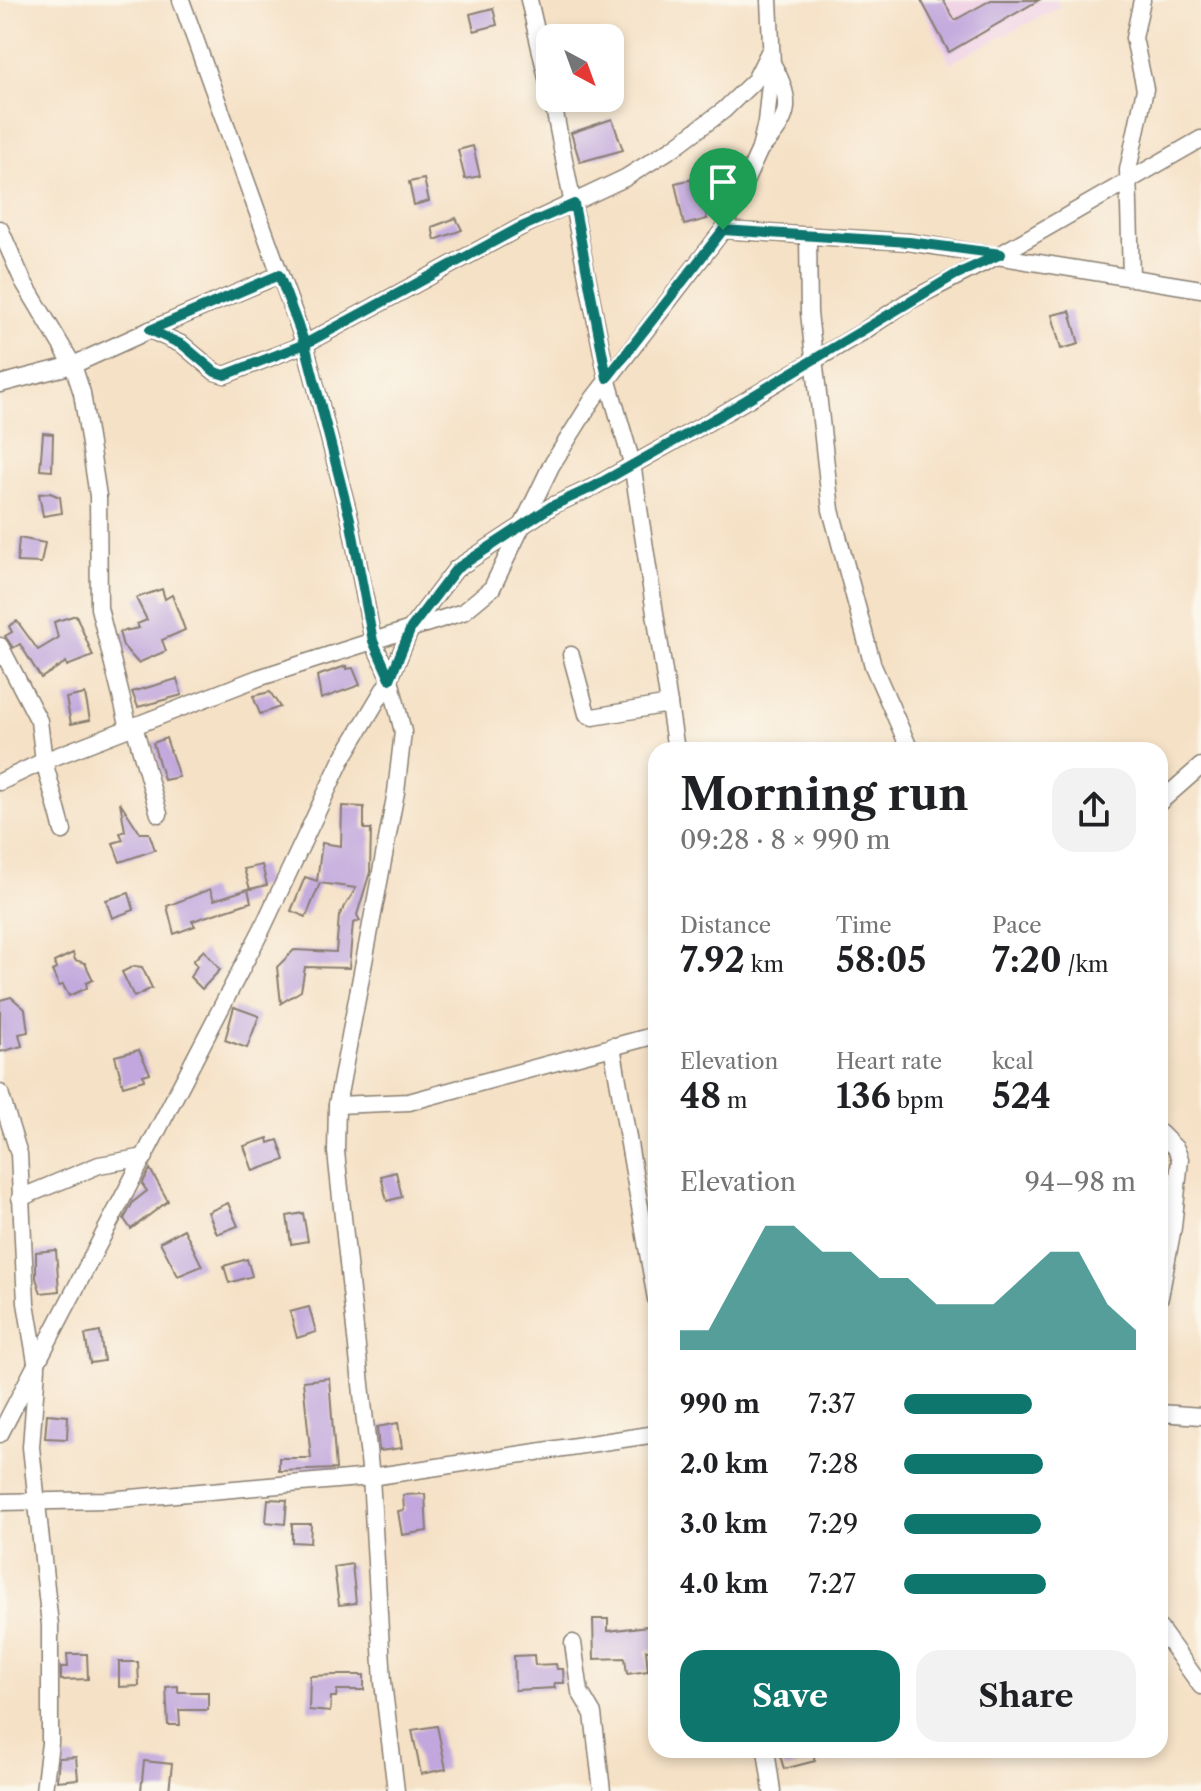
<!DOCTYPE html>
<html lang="en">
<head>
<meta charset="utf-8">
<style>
  :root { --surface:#fff; --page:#f2f2f2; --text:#202124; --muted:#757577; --accent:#0f766e }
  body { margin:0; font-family:"Libre Caslon Text",serif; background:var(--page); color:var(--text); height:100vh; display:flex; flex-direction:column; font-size:30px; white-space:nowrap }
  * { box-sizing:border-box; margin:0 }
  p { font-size:26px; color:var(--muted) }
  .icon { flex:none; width:44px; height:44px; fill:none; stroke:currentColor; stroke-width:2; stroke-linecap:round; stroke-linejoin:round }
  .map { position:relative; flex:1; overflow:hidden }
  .side { position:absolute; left:648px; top:742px; width:520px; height:1016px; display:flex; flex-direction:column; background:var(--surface); border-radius:24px; box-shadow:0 4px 12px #0003 }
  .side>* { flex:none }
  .needle { width:52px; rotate:139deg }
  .controls { position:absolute; left:536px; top:24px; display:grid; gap:16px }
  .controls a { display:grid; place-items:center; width:88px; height:88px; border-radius:16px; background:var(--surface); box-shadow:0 4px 12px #0003; font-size:40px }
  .pin { position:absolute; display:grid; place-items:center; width:68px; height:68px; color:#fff; margin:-82px -34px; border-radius:50% 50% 50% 0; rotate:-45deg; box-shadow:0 0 8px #0007 }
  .pin .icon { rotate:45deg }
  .round { display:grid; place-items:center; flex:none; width:84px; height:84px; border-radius:24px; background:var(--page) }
  .headline { display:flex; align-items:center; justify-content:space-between; height:136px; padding:0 32px }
  h1 { font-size:44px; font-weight:700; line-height:60px }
  .stats { display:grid; grid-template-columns:repeat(3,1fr); gap:12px; height:136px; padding:8px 32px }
  .stats div { display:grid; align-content:center }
  .stats b { font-size:34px; font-weight:700 }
  .stats small { font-size:22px; font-weight:400 }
  .stats p { font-size:22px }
  .chart { height:224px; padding:16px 32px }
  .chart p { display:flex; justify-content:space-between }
  .chart svg { width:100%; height:144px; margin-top:8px; fill:var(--accent); opacity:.7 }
  .primary-button { display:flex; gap:16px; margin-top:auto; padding:16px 32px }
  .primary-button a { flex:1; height:92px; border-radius:24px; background:var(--accent); color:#fff; font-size:32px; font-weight:700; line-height:92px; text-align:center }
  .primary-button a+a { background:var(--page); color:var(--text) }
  ul { padding:0 32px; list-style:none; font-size:26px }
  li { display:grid; grid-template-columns:128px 96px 1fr; align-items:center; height:60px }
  li i { height:20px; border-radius:10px; background:var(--accent) }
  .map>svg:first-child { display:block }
  .built { fill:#f0d0e5 }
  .building { fill:#c1a7dd }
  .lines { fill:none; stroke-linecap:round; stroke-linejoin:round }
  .minor-casing { stroke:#887e71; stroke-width:19 }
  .minor { stroke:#fff; stroke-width:16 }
  .route-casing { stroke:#fff; stroke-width:16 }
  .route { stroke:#0f766e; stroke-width:10 }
</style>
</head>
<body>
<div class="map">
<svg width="1201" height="1791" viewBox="0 0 1201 1791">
  <rect width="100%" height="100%" fill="#fbf7ec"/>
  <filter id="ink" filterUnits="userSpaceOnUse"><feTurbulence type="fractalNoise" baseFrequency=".0125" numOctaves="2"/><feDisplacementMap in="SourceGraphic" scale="16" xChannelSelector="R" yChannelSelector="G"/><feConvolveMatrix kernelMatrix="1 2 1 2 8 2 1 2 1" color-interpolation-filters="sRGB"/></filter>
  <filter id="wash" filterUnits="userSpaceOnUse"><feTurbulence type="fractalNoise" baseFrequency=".006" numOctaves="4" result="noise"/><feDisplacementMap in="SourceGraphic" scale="32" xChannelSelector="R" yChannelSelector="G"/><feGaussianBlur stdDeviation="1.8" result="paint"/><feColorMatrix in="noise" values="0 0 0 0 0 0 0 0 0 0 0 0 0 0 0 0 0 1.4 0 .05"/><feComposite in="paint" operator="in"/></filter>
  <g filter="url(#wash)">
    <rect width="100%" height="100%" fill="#f5e1c6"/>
    <path class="built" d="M 918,0 L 1056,0 L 1060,7 L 950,63 Z"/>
    <g id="blocks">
      <g class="building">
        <path d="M 921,0 L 943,0 L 955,20 L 991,0 L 1039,0 L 949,52 Z"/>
        <path d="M 493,8 L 497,25 L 474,31 L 470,14 Z"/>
        <path d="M 612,119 L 623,150 L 580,162 L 571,133 Z"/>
        <path d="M 473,146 L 480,176 L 465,179 L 458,150 Z"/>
        <path d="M 698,178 L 707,219 L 684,225 L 675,183 Z"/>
        <path d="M 424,179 L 429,201 L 414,205 L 409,182 Z"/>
        <path d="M 456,218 L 462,230 L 435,240 L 432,227 Z"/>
        <path d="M 1070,311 L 1079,344 L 1061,349 L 1052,315 Z"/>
        <path d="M 43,433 L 53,434 L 52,471 L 40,470 Z"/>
        <path d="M 50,493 L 60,497 L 62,513 L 43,516 L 39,494 Z"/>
        <path d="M 19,538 L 45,543 L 41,563 L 17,562 Z"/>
        <path d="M 162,589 L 165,599 L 172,595 L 185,630 L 162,640 L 166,651 L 138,663 L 123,646 L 119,632 L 139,628 L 137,624 L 147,620 L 136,598 Z"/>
        <path d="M 76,615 L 93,656 L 67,666 L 66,662 L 41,678 L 20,644 L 13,648 L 5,636 L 12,632 L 9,626 L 17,621 L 38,650 L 58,638 L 54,622 Z"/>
        <path d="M 346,666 L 346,669 L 353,668 L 360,685 L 321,699 L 317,676 Z"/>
        <path d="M 177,679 L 182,695 L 138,707 L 132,692 Z"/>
        <path d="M 270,692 L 280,707 L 260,714 L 253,696 Z"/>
        <path d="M 85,694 L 90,720 L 71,724 L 66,698 Z"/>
        <path d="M 166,738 L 179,777 L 164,780 L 153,743 Z"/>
        <path d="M 120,802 L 140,833 L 149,833 L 155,850 L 120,862 L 113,843 L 123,840 L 120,833 L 125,831 Z"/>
        <path d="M 342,806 L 364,807 L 364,829 L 371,829 L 370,872 L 357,915 L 360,921 L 353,923 L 349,968 L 305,967 L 301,991 L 281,1003 L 277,967 L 294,950 L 336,952 L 339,916 L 356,888 L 320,883 L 306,917 L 291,911 L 305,877 L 317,881 L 322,843 L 341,846 Z"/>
        <path d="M 262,865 L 267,885 L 250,889 L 244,869 Z"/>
        <path d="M 210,889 L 214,900 L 248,889 L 251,902 L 192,921 L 195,926 L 174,934 L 167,906 Z"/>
        <path d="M 129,893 L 134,910 L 112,918 L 106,900 Z"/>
        <path d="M 204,950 L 220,970 L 202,989 L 190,977 L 197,966 L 193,961 Z"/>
        <path d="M 73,953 L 75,960 L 85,963 L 93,980 L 86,983 L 87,988 L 69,996 L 63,985 L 59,986 L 52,971 L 56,969 L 54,962 Z"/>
        <path d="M 134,966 L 142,967 L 152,988 L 134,997 L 122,972 Z"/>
        <path d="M 11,997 L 25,1009 L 28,1032 L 19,1034 L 22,1046 L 0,1052 L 0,1000 Z"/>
        <path d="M 234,1007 L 259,1016 L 247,1048 L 225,1040 Z"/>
        <path d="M 139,1050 L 150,1073 L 143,1075 L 144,1080 L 123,1086 L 115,1056 Z"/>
        <path d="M 268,1138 L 269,1143 L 278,1140 L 285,1160 L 253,1171 L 244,1146 Z"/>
        <path d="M 150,1169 L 168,1201 L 131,1229 L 124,1219 L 133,1202 L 147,1191 L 142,1184 Z"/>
        <path d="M 396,1172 L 402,1197 L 387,1201 L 381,1176 Z"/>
        <path d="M 228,1203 L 238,1226 L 217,1234 L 208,1212 Z"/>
        <path d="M 303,1213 L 308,1241 L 291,1244 L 287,1216 Z"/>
        <path d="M 184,1229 L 202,1266 L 178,1276 L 160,1242 Z"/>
        <path d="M 56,1250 L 59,1291 L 41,1293 L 36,1278 L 36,1252 Z"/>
        <path d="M 247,1259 L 252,1276 L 229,1283 L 224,1266 Z"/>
        <path d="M 309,1307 L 316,1332 L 297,1338 L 290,1312 Z"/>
        <path d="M 100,1332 L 104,1361 L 90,1363 L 85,1335 Z"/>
        <path d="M 329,1378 L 336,1469 L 279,1471 L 279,1458 L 311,1458 L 303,1381 Z"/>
        <path d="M 47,1414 L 68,1416 L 67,1439 L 45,1438 Z"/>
        <path d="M 398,1423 L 402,1448 L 379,1451 L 377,1427 Z"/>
        <path d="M 425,1494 L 427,1531 L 402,1535 L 398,1511 L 404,1510 L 403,1495 Z"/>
        <path d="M 268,1499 L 287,1500 L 285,1524 L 266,1522 Z"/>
        <path d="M 292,1524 L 311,1524 L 310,1543 L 292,1542 Z"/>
        <path d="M 352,1564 L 356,1603 L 339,1605 L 334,1567 Z"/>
        <path d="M 593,1619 L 608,1619 L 608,1631 L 656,1625 L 656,1649 L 646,1650 L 648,1671 L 627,1674 L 625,1658 L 594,1659 Z"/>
        <path d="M 67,1654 L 87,1654 L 88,1679 L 61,1680 L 61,1667 L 68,1667 Z"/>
        <path d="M 534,1655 L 535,1665 L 556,1664 L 557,1669 L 563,1669 L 564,1683 L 554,1683 L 555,1688 L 515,1690 L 514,1656 Z"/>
        <path d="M 119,1662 L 138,1662 L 139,1686 L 119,1687 Z"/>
        <path d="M 335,1675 L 364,1675 L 364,1690 L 337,1690 L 336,1697 L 331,1697 L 330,1712 L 309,1710 L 310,1676 Z"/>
        <path d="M 178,1686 L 178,1692 L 208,1692 L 208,1710 L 179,1710 L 180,1725 L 168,1725 L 166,1687 Z"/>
        <path d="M 437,1726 L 446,1769 L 421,1774 L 412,1730 Z"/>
        <path d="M 789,1750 L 812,1750 L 815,1761 L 784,1769 L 779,1752 Z"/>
        <path d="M 76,1757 L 78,1779 L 57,1781 L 59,1758 Z"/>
        <path d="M 144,1761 L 172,1764 L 169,1791 L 141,1791 Z"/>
      </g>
    </g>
  </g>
  <g filter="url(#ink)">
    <use href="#blocks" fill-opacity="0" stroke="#887e71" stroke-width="2"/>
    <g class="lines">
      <defs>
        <g id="minor">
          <path d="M 529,0 L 550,91"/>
          <path d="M 552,98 L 607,378 L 632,463 L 676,750"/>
          <path d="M 760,149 C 790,120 794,102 773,65"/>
          <path d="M 0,229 L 23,281 L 73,365 L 82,393 L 98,496 L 99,608 L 129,728"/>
          <path d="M 723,230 L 909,242 L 1201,289"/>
          <path d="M 808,235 L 809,313 L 831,510 L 873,666 L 910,750"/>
          <path d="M 1131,276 L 1128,170 L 1145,89 L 1134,38 L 1142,0"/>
          <path d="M 150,330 L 279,275"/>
          <path d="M 0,384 L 73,365 L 150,330 L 183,345 L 215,372 L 225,375 L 305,344 L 519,228 L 625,178 L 673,148 L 724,110 L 755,80 L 769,52"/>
          <path d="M 0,646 L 39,721 L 44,761 L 63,831"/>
          <path d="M 571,655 L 587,714 L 593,717 L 669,704"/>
          <path d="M 134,726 L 159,814"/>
          <path d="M 0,782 L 44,761 L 258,678 L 463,612 L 492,588 L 551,466 L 593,399 L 723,230 L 760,149 L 766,122 L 772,64 L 769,0"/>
          <path d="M 1160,802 L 1201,766"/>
          <path d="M 612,1046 L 656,1299"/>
          <path d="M 0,1093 L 19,1154 L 26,1303 L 37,1368 L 31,1447 L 50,1625 L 50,1743 L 44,1791"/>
          <path d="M 337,1105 L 409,1102 L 656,1035"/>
          <path d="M 1160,1133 L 1176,1149 L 1180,1159 L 1173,1227 L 1160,1297"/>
          <path d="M 20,1198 L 99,1165 L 145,1157"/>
          <path d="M 1160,1413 L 1201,1416"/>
          <path d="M 0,1434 L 262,929 L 341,761 L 390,679 L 373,641 L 350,519 L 305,344 L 181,0"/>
          <path d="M 0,1502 L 108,1500 L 371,1477 L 656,1434"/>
          <path d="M 1160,1629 L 1201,1686"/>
          <path d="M 573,1643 L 580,1692 L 593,1714 L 602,1791"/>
          <path d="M 766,1750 L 772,1791"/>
          <path d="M 396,1791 L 383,1682 L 371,1477 L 336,1152 L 337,1105 L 396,792 L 403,732 L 390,679 L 411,628 L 456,569 L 552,506 L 593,487 L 721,415 L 861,333 L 907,302 L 1001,254 L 1201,139"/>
        </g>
      </defs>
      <use href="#minor" class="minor-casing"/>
      <use href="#minor" class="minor"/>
    </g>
  </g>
  <g class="lines" filter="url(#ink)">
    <defs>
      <path id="route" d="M 723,230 L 607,378 L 574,204 L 519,228 L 305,344 L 279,275 L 150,330 L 183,345 L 215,372 L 225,375 L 305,344 L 350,519 L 373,641 L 390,679 L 411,628 L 456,569 L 552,506 L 593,487 L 721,415 L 955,275 L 1001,254 L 909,242 L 723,230"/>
    </defs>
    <use href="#route" class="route-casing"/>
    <use href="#route" class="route"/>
  </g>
</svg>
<div class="controls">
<a><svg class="needle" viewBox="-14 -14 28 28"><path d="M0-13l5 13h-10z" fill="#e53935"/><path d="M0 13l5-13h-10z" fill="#757577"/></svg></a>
</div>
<div class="pin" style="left:723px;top:230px;background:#1e9e55"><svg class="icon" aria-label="arrive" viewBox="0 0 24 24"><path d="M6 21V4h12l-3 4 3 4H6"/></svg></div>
<section class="side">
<div class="headline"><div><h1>Morning run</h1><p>09:28 · 8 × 990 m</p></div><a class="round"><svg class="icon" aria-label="share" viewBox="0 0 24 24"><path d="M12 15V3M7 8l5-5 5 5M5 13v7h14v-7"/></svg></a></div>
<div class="stats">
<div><p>Distance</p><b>7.92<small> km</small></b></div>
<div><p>Time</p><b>58:05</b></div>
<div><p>Pace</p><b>7:20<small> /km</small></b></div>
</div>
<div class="stats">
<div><p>Elevation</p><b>48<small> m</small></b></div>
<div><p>Heart rate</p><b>136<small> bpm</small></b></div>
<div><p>kcal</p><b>524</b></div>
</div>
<div class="chart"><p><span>Elevation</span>94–98 m</p>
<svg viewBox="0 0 160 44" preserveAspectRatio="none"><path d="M0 44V38L10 38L20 22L30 6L40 6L50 14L60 14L70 22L80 22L90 30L100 30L110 30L120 22L130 14L140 14L150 30L160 38V44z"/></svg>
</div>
<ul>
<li><b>990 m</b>7:37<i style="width:55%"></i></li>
<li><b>2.0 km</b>7:28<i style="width:60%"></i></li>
<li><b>3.0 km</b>7:29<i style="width:59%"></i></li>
<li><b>4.0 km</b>7:27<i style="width:61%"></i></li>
</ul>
<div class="primary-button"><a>Save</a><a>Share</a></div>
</section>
</div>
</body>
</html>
